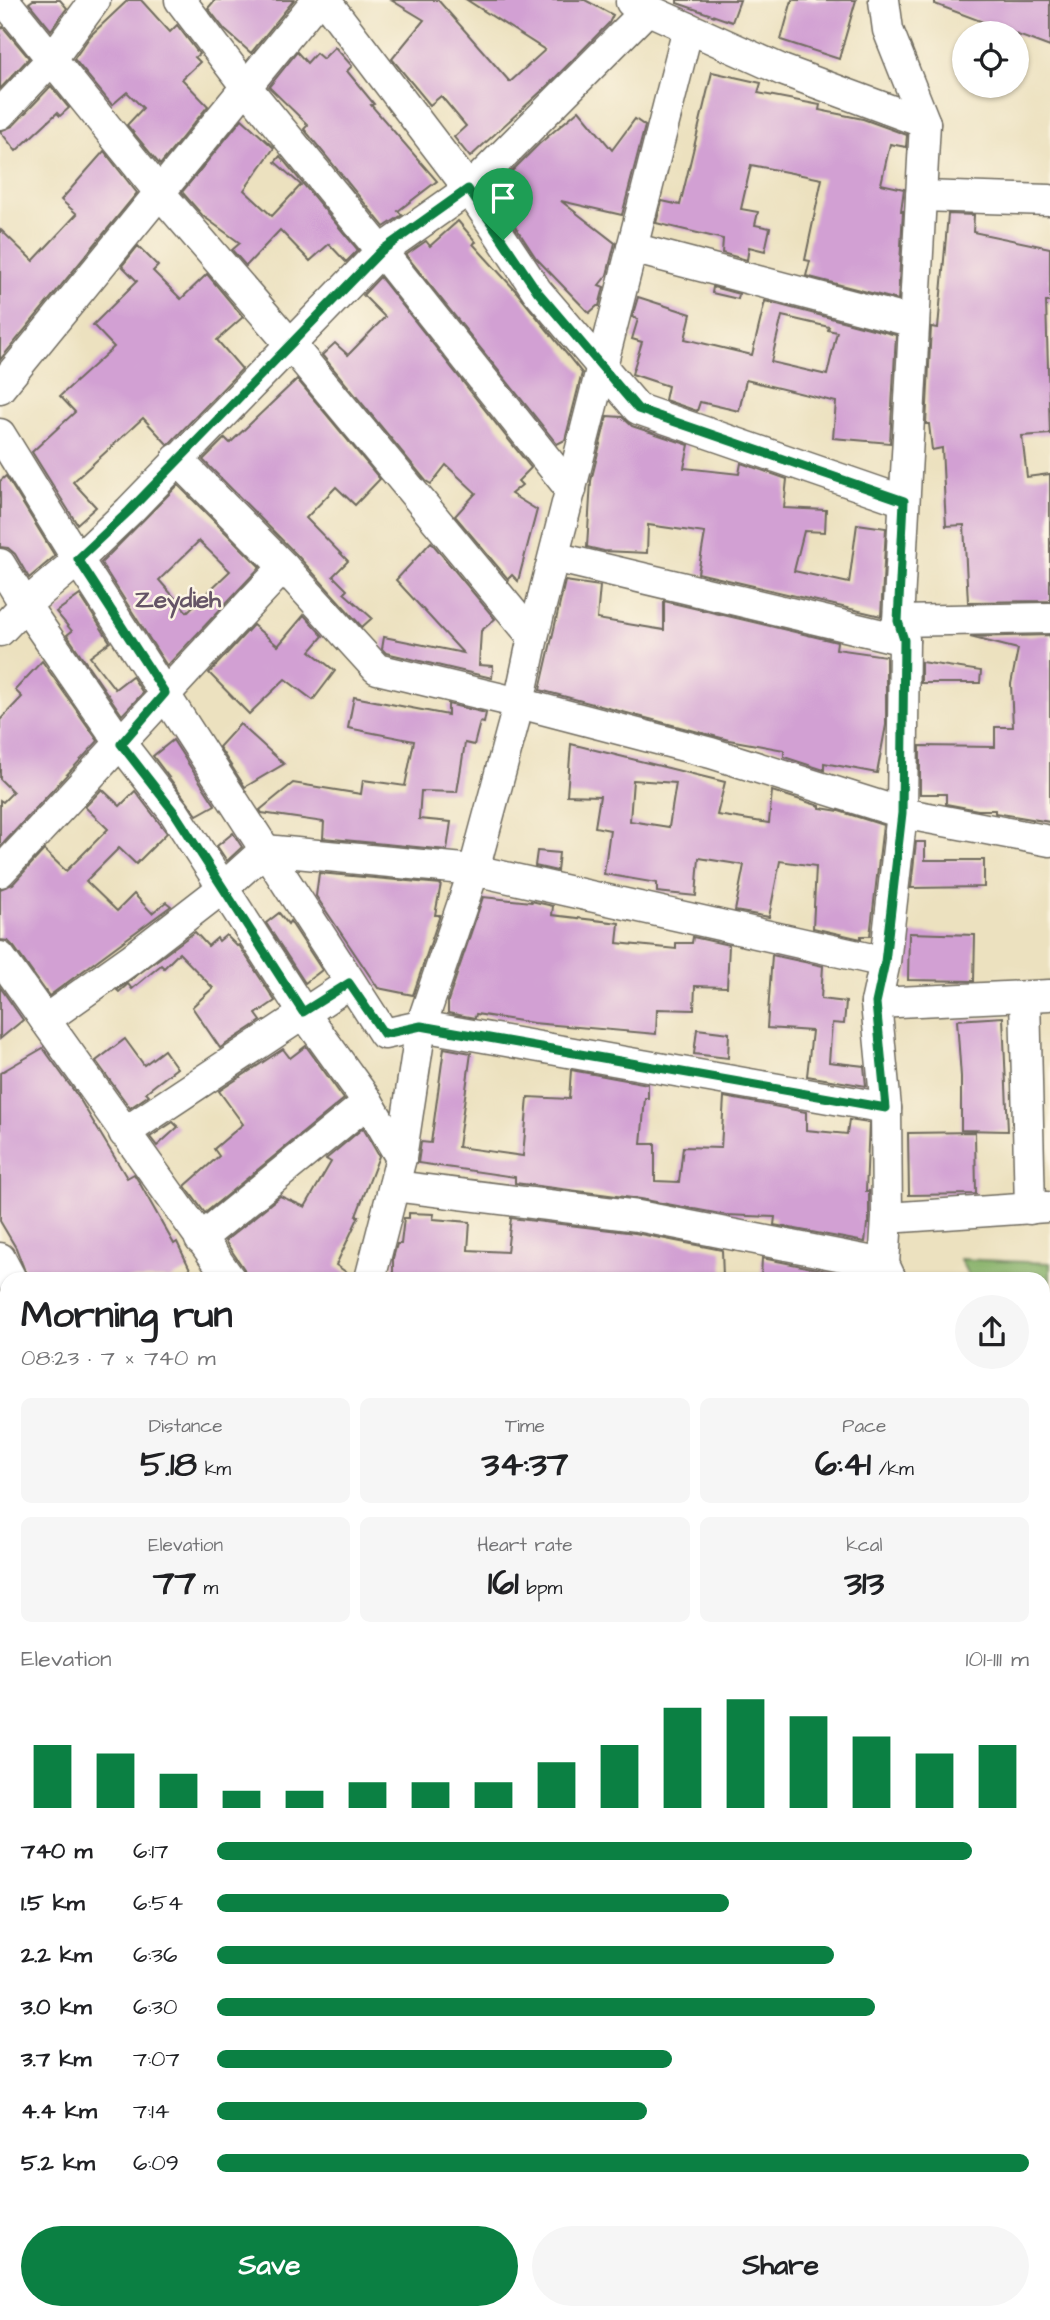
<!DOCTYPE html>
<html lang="en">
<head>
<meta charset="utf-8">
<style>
  :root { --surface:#fff; --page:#f6f6f6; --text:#202124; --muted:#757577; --accent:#0b8043 }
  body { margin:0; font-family:"Architects Daughter",sans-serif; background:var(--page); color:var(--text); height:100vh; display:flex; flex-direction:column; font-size:26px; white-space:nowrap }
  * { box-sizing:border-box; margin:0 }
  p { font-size:23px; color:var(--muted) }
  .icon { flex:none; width:38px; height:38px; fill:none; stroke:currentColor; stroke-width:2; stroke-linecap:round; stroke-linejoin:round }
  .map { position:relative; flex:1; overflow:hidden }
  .details { position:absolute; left:0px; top:1272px; width:1050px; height:1048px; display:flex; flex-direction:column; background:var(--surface); border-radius:21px 21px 0 0; box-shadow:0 2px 5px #0004 }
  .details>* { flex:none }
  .tools { position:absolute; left:952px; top:21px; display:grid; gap:14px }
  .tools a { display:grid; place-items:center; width:77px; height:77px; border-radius:50%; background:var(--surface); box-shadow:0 2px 5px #0004; font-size:35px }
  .pin { position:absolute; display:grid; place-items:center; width:60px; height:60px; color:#fff; margin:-72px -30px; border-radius:50% 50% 50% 0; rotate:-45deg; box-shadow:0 0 7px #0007 }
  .pin .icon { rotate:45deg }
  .round { display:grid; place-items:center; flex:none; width:74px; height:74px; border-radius:37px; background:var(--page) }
  .overview { display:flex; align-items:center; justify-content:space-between; height:119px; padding:0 21px }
  h1 { font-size:38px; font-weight:700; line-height:52px }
  .figures { display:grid; grid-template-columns:repeat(3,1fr); gap:10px; height:119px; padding:7px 21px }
  .figures div { display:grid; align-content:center; border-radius:10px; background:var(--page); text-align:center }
  .figures b { font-size:35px; font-weight:700 }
  .figures small { font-size:19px; font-weight:400 }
  .figures p { font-size:19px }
  .chart { height:196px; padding:14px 21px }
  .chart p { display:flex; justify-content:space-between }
  .chart svg { width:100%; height:126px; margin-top:7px; stroke:var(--accent); stroke-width:6 }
  .cta { display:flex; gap:14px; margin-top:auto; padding:14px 21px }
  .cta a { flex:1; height:80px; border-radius:42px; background:var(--accent); color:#fff; font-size:28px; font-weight:700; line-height:80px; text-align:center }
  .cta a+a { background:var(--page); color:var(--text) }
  ul { padding:0 21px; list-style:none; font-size:23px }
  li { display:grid; grid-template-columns:112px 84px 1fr; align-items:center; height:52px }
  li i { height:18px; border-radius:9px; background:var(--accent) }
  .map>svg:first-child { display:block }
  .green { fill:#a7cd77; stroke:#697c51; stroke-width:2 }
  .forest { fill:#85b068; stroke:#586e4a; stroke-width:2 }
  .building { fill:#d2a0d3; fill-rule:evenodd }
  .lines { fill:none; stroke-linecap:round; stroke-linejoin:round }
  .minor-casing { stroke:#6f6b5f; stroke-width:33 }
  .minor { stroke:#fff; stroke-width:30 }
  .route-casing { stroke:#fff; stroke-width:14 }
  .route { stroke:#0b8043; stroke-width:9 }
  .labels { text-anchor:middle; stroke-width:5; stroke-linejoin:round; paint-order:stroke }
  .neighbourhood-label { font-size:24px; font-weight:bold; fill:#655466; stroke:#fcf5e5 }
</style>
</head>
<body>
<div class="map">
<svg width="1050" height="2320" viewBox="0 0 1050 2320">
  <rect width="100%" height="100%" fill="#fcf5e5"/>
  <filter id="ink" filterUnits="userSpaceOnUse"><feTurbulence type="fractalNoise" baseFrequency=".0143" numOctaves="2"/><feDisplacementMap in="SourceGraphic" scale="14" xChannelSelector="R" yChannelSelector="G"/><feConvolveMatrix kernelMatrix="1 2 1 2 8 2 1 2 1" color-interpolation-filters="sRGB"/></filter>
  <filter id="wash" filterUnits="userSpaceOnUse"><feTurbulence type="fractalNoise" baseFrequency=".00686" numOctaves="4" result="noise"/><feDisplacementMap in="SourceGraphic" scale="28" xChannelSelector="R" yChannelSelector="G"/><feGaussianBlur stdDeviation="1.57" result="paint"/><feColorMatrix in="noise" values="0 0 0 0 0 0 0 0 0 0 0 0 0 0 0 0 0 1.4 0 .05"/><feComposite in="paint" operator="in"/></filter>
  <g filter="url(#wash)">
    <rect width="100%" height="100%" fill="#ece1bf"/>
    <path class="green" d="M 1043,1695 C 1050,1738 1046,1829 1043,1878 Z"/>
    <path class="forest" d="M 960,1259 L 1050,1263 L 1050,1418 L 1043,1419 L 1043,1279 L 970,1279 Z"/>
    <g id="blocks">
      <g class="building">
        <path d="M 33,0 L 60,0 L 67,8 L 51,30 L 29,3 Z"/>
        <path d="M 128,0 L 141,0 L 170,32 L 177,25 L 199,54 L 195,57 L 200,62 L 182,79 L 208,106 L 160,165 L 127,125 L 143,108 L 127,92 L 112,105 L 74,59 L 91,35 Z"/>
        <path d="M 215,0 L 294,0 L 251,53 L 225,30 L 208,8 Z"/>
        <path d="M 391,0 L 438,0 L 510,82 L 545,50 L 467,0 L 585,0 L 613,15 L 609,23 L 547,86 L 470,157 L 454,137 L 466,126 L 441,96 L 430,105 L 392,59 L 424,20 Z"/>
        <path d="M 677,0 L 740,0 L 732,22 L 677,3 Z"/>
        <path d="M 792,0 L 856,0 L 839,59 L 781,40 Z"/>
        <path d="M 935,0 L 1050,0 L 1050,47 L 935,4 Z"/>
        <path d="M 3,27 L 29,58 L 0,89 L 0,30 Z"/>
        <path d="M 335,47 L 352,66 L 347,71 L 374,104 L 371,105 L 437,181 L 398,211 L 402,215 L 384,227 L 304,129 L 308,125 L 269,87 L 297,52 L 307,63 L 316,53 L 323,59 Z"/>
        <path d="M 712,72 L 761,83 L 758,93 L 820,105 L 819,110 L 863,119 L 907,135 L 906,147 L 890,144 L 881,184 L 904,189 L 901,211 L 903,211 L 898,300 L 806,276 L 810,261 L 805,260 L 822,179 L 751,165 L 741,209 L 758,212 L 755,225 L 770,228 L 765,251 L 749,247 L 747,260 L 722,253 L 723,239 L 656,223 L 662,201 L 680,205 Z"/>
        <path d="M 51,86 L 69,108 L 60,116 L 57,113 L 16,151 L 0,131 L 13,126 Z"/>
        <path d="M 579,110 L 612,150 L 635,119 L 645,126 L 622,215 L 561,201 L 615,243 L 607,275 L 599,285 L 604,287 L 599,306 L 597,306 L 589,313 L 536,258 L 492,191 L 539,144 Z"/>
        <path d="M 242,119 L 274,148 L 244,190 L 272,216 L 301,185 L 275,162 L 280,156 L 358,250 L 346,262 L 329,244 L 310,261 L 280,230 L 246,266 L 232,250 L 240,243 L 203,216 L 182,192 Z"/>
        <path d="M 104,151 L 137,193 L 0,360 L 0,229 L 33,261 L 77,214 L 61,200 Z"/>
        <path d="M 948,214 L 974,215 L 973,232 L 1050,248 L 1050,302 L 1046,302 L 1050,434 L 1022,436 L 1027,477 L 1050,474 L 1050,601 L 968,602 L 964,525 L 946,526 L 942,448 L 932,450 L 929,424 L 926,424 L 931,327 L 938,328 Z"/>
        <path d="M 458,221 L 476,242 L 473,244 L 515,290 L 582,373 L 565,440 L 557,444 L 406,255 L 426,241 L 430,246 Z"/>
        <path d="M 138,246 L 158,266 L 153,271 L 181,299 L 207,274 L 243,317 L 217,340 L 242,369 L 170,443 L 168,445 L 143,418 L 73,482 L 96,507 L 77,524 L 32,452 L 75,412 L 60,396 L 114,347 L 93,325 L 137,281 L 122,266 Z"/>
        <path d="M 380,277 L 531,468 L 518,481 L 522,485 L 511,494 L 537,510 L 518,581 L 512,575 L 508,579 L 455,516 L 476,493 L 446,465 L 431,484 L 426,481 L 322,355 L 335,343 L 348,355 L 385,317 L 363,295 Z"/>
        <path d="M 713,287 L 739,294 L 738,299 L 712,293 Z"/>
        <path d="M 638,297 L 691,314 L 685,339 L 752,355 L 765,301 L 896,335 L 890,443 L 833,438 L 836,402 L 746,380 L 739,411 L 700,402 L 697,411 L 665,400 L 668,386 L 632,374 L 642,342 L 632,339 L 638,319 L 632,317 ZM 782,316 L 829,327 L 828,330 L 837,332 L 827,375 L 771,362 Z"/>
        <path d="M 297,379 L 380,479 L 355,505 L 336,487 L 306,518 L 348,561 L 333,576 L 347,590 L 344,593 L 372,618 L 362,627 L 297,555 L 203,460 L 225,438 L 230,443 Z"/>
        <path d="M 607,416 L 622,417 L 632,426 L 689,445 L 684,468 L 739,474 L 741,463 L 787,479 L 784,508 L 826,510 L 825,532 L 804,531 L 794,571 L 849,583 L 857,524 L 886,528 L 881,616 L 698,573 L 705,533 L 648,525 L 647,553 L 604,551 L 587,547 L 591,481 Z"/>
        <path d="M 6,476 L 55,556 L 29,578 L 15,554 L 8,548 L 0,547 L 0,481 Z"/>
        <path d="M 178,485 L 260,567 L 167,666 L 101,563 ZM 199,541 L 230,571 L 187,612 L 159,580 Z"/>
        <path d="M 431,542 L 495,619 L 481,631 L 479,665 L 493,666 L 492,678 L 386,653 L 382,649 L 384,637 L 463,653 L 396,580 Z"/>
        <path d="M 565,581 L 600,586 L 597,619 L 664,630 L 664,601 L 837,642 L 836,649 L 886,656 L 886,725 L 877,773 L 824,763 L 824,770 L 784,757 L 784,750 L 729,740 L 540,690 Z"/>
        <path d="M 80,595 L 110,642 L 90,657 L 115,689 L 132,676 L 143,693 L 122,715 L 67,635 L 72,631 L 56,612 Z"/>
        <path d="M 304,615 L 323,636 L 310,651 L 335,671 L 313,700 L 285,679 L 249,714 L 209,673 L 253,625 L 278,646 Z"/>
        <path d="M 1050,635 L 1050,822 L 995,813 L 995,810 L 978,810 L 946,804 L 946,794 L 920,794 L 920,746 L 995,747 L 995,727 L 1013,727 L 1011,684 L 1018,649 L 970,637 Z"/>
        <path d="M 42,661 L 98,741 L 0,847 L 0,800 L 3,802 L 13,792 L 0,779 L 0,720 L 22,697 L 15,690 Z"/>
        <path d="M 921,662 L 981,671 L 980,683 L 921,683 Z"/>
        <path d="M 354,697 L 448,715 L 448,704 L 486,713 L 484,723 L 480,722 L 474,745 L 465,743 L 457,792 L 421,791 L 419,819 L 451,822 L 447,850 L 323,838 L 324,822 L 262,813 L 260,810 L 293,783 L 361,794 L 363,780 L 405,786 L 414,741 L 348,728 Z"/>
        <path d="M 240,724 L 284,764 L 245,787 L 219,747 Z"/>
        <path d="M 173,740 L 215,805 L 197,815 L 153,756 Z"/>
        <path d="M 571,744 L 725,782 L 717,815 L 769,823 L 772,791 L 820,806 L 820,808 L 839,811 L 883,825 L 870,936 L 861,936 L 861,939 L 813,928 L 816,866 L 780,861 L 769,917 L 735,911 L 744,865 L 699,858 L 696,896 L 657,892 L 657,883 L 604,874 L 610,830 L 595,827 L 600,796 L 567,795 ZM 633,780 L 676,783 L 669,827 L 630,821 Z"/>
        <path d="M 102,789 L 120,806 L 135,791 L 167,833 L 136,864 L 119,848 L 86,881 L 117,911 L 134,894 L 152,913 L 166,902 L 171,906 L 49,996 L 14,947 L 8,941 L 0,940 L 0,889 L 13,884 L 44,850 L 66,871 L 108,829 L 85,807 Z"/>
        <path d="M 233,833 L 242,847 L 227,861 L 217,846 Z"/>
        <path d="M 916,842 L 925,842 L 925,860 L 984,860 L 984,887 L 911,888 Z"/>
        <path d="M 537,851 L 559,853 L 557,871 L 535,866 Z"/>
        <path d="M 319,873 L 441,884 L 435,915 L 440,915 L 413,995 L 378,988 L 316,896 Z"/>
        <path d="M 483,897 L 531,902 L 531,901 L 553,906 L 552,915 L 619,923 L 617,943 L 676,949 L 676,943 L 692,943 L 693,937 L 729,945 L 727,987 L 695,986 L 694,1010 L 657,1009 L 656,1034 L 533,1023 L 476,1014 L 475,1018 L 448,1013 L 448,1001 Z"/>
        <path d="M 279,913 L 288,924 L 290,921 L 322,970 L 305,983 L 266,923 Z"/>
        <path d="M 195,932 L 208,946 L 217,938 L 219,941 L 226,935 L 237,946 L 239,945 L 275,1001 L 256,1014 L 261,1021 L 220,1048 L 192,1007 L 213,988 L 179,953 L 164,968 L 161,965 L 132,989 L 128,984 L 119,992 L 117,990 Z"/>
        <path d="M 909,933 L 975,935 L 974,981 L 908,980 Z"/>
        <path d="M 772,955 L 823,966 L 821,999 L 846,1002 L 844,1024 L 832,1023 L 829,1062 L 864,1066 L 866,1086 L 807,1076 L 812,1031 L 767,1028 Z"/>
        <path d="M 0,987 L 23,1020 L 0,1039 Z"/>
        <path d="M 1003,1017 L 1008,1131 L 961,1130 L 961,1077 L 957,1020 Z"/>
        <path d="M 697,1029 L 729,1033 L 728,1058 L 694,1054 Z"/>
        <path d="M 125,1039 L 144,1065 L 164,1050 L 177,1068 L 146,1092 L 149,1095 L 130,1108 L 96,1061 Z"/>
        <path d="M 306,1046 L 344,1099 L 205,1213 L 185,1186 L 219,1156 L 214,1149 L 243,1124 L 219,1091 L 283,1049 L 290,1058 Z"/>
        <path d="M 43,1048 L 79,1098 L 127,1178 L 134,1174 L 139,1182 L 174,1244 L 177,1242 L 190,1269 L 170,1279 L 28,1279 L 16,1248 L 0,1221 L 0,1073 Z"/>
        <path d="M 444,1048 L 471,1053 L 458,1147 L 523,1156 L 528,1097 L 569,1099 L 571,1070 L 648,1084 L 648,1098 L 645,1098 L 641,1144 L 655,1144 L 655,1181 L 679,1182 L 683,1147 L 721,1148 L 724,1097 L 806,1112 L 806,1130 L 847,1134 L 849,1120 L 869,1123 L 866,1191 L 869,1191 L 869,1224 L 867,1224 L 865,1242 L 774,1225 L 775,1217 L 726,1215 L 640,1199 L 515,1183 L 515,1177 L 418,1163 L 421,1142 L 431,1143 Z"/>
        <path d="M 173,1122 L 178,1127 L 157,1146 L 150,1137 Z"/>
        <path d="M 363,1128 L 379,1156 L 356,1216 L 359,1216 L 336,1265 L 353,1277 L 353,1279 L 247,1279 L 244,1269 L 225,1241 L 280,1196 L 305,1207 L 331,1162 L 326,1159 Z"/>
        <path d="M 975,1132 L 976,1194 L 909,1195 L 908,1133 Z"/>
        <path d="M 409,1213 L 434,1214 L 433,1219 L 470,1222 L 468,1250 L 507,1252 L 511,1218 L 635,1233 L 722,1250 L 723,1277 L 667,1279 L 393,1279 L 393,1258 L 397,1244 L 401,1244 L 404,1218 L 409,1218 Z"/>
        <path d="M 762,1258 L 862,1278 L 862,1279 L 761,1279 Z"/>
      </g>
    </g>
  </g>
  <g filter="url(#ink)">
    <use href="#blocks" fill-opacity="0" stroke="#6f6b5f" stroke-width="2"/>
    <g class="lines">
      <defs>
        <g id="minor">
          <path d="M 4,0 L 160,193 L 290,344 L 533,637"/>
          <path d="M 180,0 L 247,88 L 381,251 L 571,490"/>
          <path d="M 325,0 L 469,189 L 537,291 L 638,409 L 904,501"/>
          <path d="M 884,0 L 888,30 L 925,123 L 898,621 L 904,640 L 902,813 L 885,962 L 876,1003 L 886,1108 L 887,1218 L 884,1264 L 891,1279"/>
          <path d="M 631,2 L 782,70 L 925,123"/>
          <path d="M 0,114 L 51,60 L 95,0"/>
          <path d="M 921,196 L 1050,200"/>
          <path d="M 632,248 L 914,322"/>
          <path d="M 0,388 L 317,0"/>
          <path d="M 0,434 L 78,560 L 384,1034 L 421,1026 L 886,1108"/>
          <path d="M 177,459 L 284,567 L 377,669 L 519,703 L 711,753 L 902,813 L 1050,841"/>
          <path d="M 554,557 L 904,640"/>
          <path d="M 0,564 L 25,605 L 121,744 L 174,812 L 303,1012 L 368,1102 L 401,1158"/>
          <path d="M 898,621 L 1050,618"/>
          <path d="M 0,631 L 25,605 L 78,560 L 129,511 L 381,251 L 469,189 L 648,9"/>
          <path d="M 0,872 C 96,771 188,668 284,567"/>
          <path d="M 0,957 L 230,1279"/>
          <path d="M 1025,997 L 1030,1209"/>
          <path d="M 876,1003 L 1050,995"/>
          <path d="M 45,1020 L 131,959 L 224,887 L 265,850 L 474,870 L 885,962"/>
          <path d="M 124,1133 L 350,983"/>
          <path d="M 394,1186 L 638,1216 L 884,1264"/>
          <path d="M 887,1218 L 1047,1207"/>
          <path d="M 200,1239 L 368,1102"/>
          <path d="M 0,1258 L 11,1279"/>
          <path d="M 370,1279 L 401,1158 L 421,1026 L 474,870 L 519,703 L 533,637 L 688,28"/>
          <path d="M 0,1471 L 7,1468"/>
          <path d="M 0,1622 L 7,1634"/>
          <path d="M 1043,1649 L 1050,1666"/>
          <path d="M 0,1717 L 7,1716"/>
          <path d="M 1043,1941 L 1050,1940"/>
          <path d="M 0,2044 L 7,2046"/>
          <path d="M 1043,2218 L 1050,2217"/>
          <path d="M 198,2320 L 266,2314"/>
          <path d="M 804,2320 L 807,2314"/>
        </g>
      </defs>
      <use href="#minor" class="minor-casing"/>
      <use href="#minor" class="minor"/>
    </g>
  </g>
  <g class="lines" filter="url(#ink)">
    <defs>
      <path id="route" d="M 468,189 L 537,291 L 638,409 L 904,501 L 898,621 L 904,640 L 902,813 L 885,962 L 876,1003 L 886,1108 L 421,1026 L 384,1034 L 349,983 L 303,1012 L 174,812 L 121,744 L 165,693 L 78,559 L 129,511 L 381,251 Z"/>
    </defs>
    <use href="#route" class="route-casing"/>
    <use href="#route" class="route"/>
  </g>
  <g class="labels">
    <g class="neighbourhood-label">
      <text x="178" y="607">Zeydieh</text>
    </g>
  </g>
</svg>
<div class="tools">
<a><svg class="icon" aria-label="locate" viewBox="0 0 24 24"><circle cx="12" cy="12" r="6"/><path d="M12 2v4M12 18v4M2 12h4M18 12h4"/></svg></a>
</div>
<div class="pin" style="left:503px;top:240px;background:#1e9e55"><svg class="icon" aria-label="arrive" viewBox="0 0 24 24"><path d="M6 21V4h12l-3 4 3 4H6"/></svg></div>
<section class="details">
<div class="overview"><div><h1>Morning run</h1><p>08:23 · 7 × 740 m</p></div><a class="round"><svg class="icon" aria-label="share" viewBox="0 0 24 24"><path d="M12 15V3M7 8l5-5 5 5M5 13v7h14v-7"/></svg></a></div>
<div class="figures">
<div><p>Distance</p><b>5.18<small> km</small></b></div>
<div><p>Time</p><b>34:37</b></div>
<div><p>Pace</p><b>6:41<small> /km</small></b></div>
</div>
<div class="figures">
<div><p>Elevation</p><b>77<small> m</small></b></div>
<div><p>Heart rate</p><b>161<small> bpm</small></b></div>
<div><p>kcal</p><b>313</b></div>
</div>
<div class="chart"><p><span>Elevation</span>101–111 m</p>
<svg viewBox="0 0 160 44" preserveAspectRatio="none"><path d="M5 44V22M15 44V25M25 44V32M35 44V38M45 44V38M55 44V35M65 44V35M75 44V35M85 44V28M95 44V22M105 44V9M115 44V6M125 44V12M135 44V19M145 44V25M155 44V22"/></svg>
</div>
<ul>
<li><b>740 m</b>6:17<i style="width:93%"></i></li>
<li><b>1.5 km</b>6:54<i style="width:63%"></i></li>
<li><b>2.2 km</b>6:36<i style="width:76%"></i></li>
<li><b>3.0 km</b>6:30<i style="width:81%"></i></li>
<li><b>3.7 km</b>7:07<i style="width:56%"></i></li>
<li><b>4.4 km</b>7:14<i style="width:53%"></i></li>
<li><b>5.2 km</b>6:09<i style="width:100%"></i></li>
</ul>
<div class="cta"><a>Save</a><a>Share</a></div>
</section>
</div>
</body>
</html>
